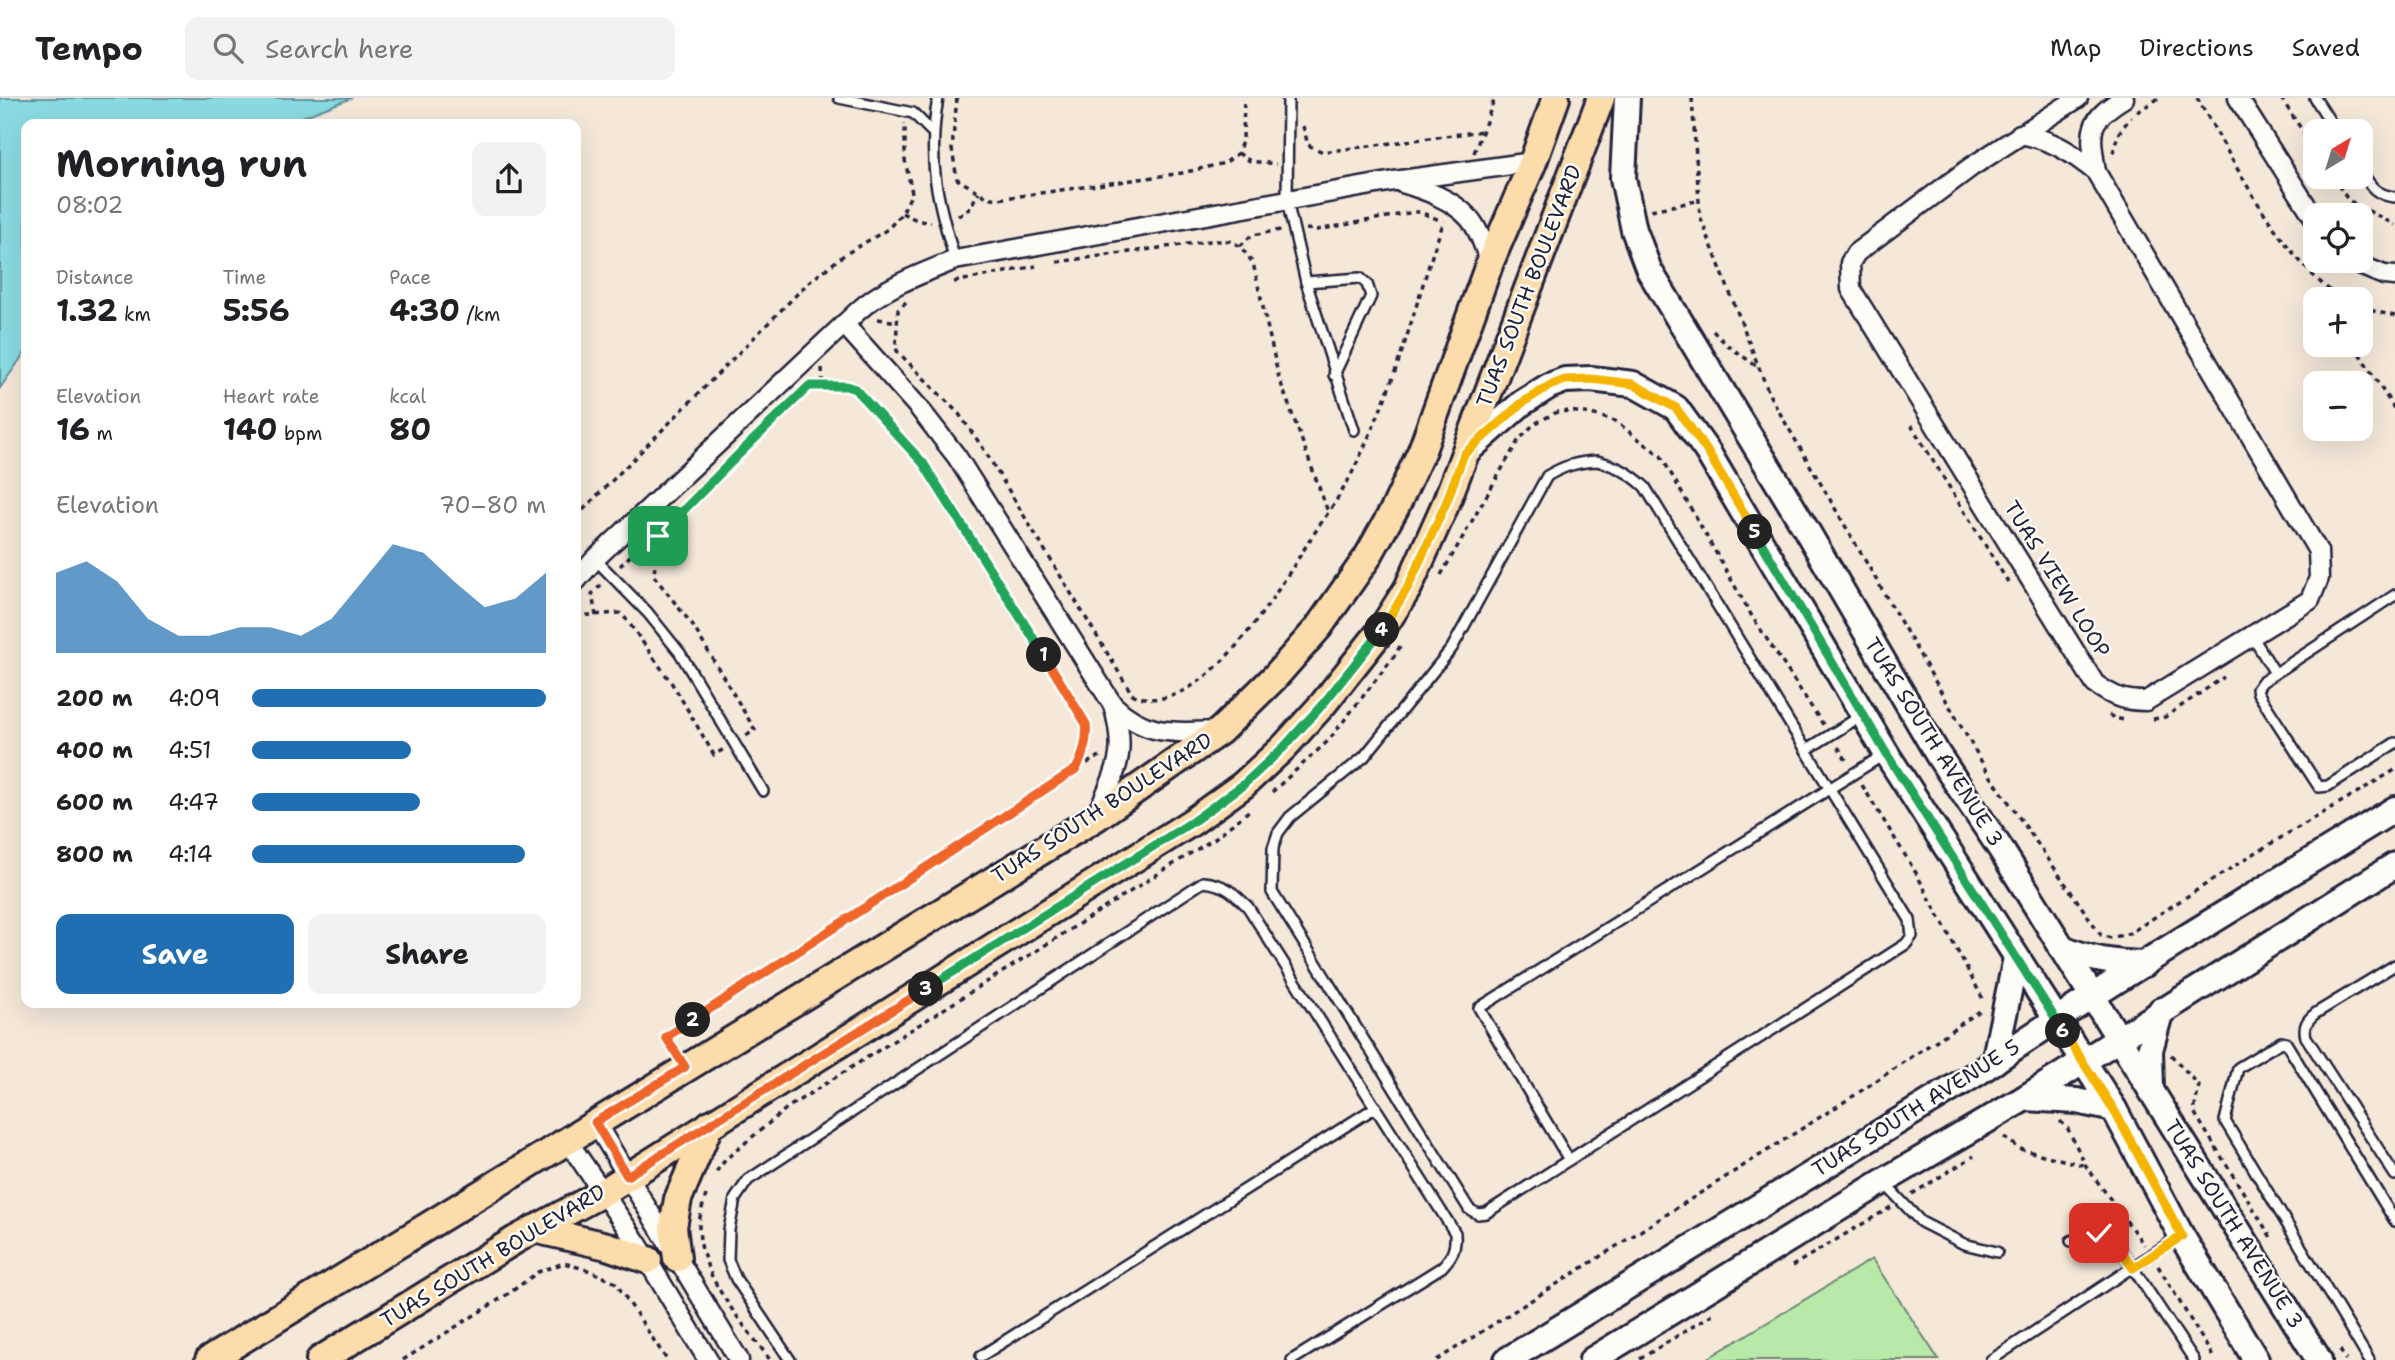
<!DOCTYPE html>
<html lang="en">
<head>
<meta charset="utf-8">
<style>
  :root { --surface:#fff; --page:#f2f2f2; --text:#202124; --muted:#757577; --line:#e0e0e0; --accent:#1f6fb2 }
  body { margin:0; font-family:"Shantell Sans",sans-serif; background:var(--page); color:var(--text); height:100vh; display:flex; flex-direction:column; font-size:26px; white-space:nowrap }
  * { box-sizing:border-box; margin:0 }
  p { font-size:23px; color:var(--muted) }
  .icon { flex:none; width:38px; height:38px; fill:none; stroke:currentColor; stroke-width:2; stroke-linecap:round; stroke-linejoin:round }
  .map { position:relative; flex:1; overflow:hidden }
  .side { position:absolute; left:21px; top:21px; width:560px; height:889px; display:flex; flex-direction:column; background:var(--surface); border-radius:14px; box-shadow:0 7px 28px #0002 }
  .side>* { flex:none }
  .needle { width:46px; rotate:38deg }
  .buttons { position:absolute; left:2303px; top:21px; display:grid; gap:14px }
  .buttons a { display:grid; place-items:center; width:70px; height:70px; border-radius:14px; background:var(--surface); box-shadow:0 7px 28px #0002; font-size:35px }
  .pin { position:absolute; display:grid; place-items:center; width:60px; height:60px; color:#fff; margin:-30px; border-radius:14px; box-shadow:0 4px 10px #0006 }
  .km { position:absolute; width:35px; height:35px; margin:-18px; border-radius:50%; background:#222; color:#fff; font-size:19px; line-height:35px; text-align:center }
  .round { display:grid; place-items:center; flex:none; width:74px; height:74px; border-radius:14px; background:var(--page) }
  .head { display:flex; align-items:center; justify-content:space-between; height:119px; padding:0 35px }
  h1 { font-size:38px; font-weight:700; line-height:52px }
  .metrics { display:grid; grid-template-columns:repeat(3,1fr); gap:10px; height:119px; padding:7px 35px }
  .metrics div { display:grid; align-content:center }
  .metrics b { font-size:30px; font-weight:700 }
  .metrics small { font-size:19px; font-weight:400 }
  .metrics p { font-size:19px }
  .chart { height:196px; padding:14px 35px }
  .chart p { display:flex; justify-content:space-between }
  .chart svg { width:100%; height:126px; margin-top:7px; fill:var(--accent); opacity:.7 }
  .primary-button { display:flex; gap:14px; margin-top:auto; padding:14px 35px }
  .primary-button a { flex:1; height:80px; border-radius:14px; background:var(--accent); color:#fff; font-size:28px; font-weight:700; line-height:80px; text-align:center }
  .primary-button a+a { background:var(--page); color:var(--text) }
  ul { padding:0 35px; list-style:none; font-size:23px }
  li { display:grid; grid-template-columns:112px 84px 1fr; align-items:center; height:52px }
  li i { height:18px; border-radius:9px; background:var(--accent) }
  header { display:flex; align-items:center; gap:42px; box-sizing:border-box; height:98px; padding:0 35px; background:var(--surface); border-bottom:2px solid var(--line) }
  header strong { font-size:33px }
  nav { display:flex; gap:38px; margin-inline-start:auto; font-size:24px }
  .search { width:490px; height:63px; background:var(--page); display:flex; align-items:center; gap:18px; box-sizing:border-box; padding:0 24px; border-radius:14px; color:var(--muted); font-size:26px }
  .map>svg:first-child { display:block }
  .green { fill:#b8e9a9; stroke:#6d8672; stroke-width:2 }
  .water { fill:#8adbe1; stroke:#60919f; stroke-width:2 }
  .lines { fill:none; stroke-linecap:round; stroke-linejoin:round }
  .lane-casing { stroke:#22223b; stroke-width:14 }
  .street-casing { stroke:#22223b; stroke-width:23 }
  .secondary-casing { stroke:#22223b; stroke-width:30 }
  .primary-casing { stroke:#22223b; stroke-width:32 }
  .path { stroke:#22223b; stroke-width:3.5; stroke-dasharray:5 5; stroke-linecap:butt }
  .lane { stroke:#fdfcf7; stroke-width:9 }
  .street { stroke:#fdfcf7; stroke-width:18 }
  .secondary { stroke:#fdfcf7; stroke-width:24 }
  .primary { stroke:#fddcac; stroke-width:26 }
  .split-1-casing { stroke:#fff; stroke-width:14 }
  .split-2-casing { stroke:#fff; stroke-width:14 }
  .split-3-casing { stroke:#fff; stroke-width:14 }
  .split-4-casing { stroke:#fff; stroke-width:14 }
  .split-5-casing { stroke:#fff; stroke-width:14 }
  .split-6-casing { stroke:#fff; stroke-width:14 }
  .split-7-casing { stroke:#fff; stroke-width:14 }
  .split-1 { stroke:#22a559; stroke-width:9 }
  .split-2 { stroke:#f0652b; stroke-width:9 }
  .split-3 { stroke:#f0652b; stroke-width:9 }
  .split-4 { stroke:#22a559; stroke-width:9 }
  .split-5 { stroke:#f5b400; stroke-width:9 }
  .split-6 { stroke:#22a559; stroke-width:9 }
  .split-7 { stroke:#f5b400; stroke-width:9 }
  .labels { text-anchor:middle; stroke-width:5; stroke-linejoin:round; paint-order:stroke }
  .street-label { font-size:21px; fill:#22223b; stroke:#fdfcf7 }
</style>
</head>
<body>
<header>
<strong>Tempo</strong>
<div class="search"><svg class="icon" aria-label="search" viewBox="0 0 24 24"><circle cx="10" cy="10" r="6"/><path d="M15 15l6 6"/></svg>Search here</div>
<nav><a>Map</a><a>Directions</a><a>Saved</a></nav>
</header>
<div class="map">
<svg width="2395" height="1262" viewBox="0 0 2395 1262">
  <rect width="100%" height="100%" fill="#f5e8d9"/>
  <filter id="ink" filterUnits="userSpaceOnUse"><feTurbulence type="fractalNoise" baseFrequency=".0143" numOctaves="2"/><feDisplacementMap in="SourceGraphic" scale="14" xChannelSelector="R" yChannelSelector="G"/><feConvolveMatrix kernelMatrix="1 2 1 2 8 2 1 2 1" color-interpolation-filters="sRGB"/></filter>
  <g filter="url(#ink)">
    <path class="green" d="M 1872,1161 L 1939,1262 L 1705,1262 Z"/>
    <path class="water" d="M 0,0 L 352,0 L 284,26 L 26,26 L 26,253 L 0,290 Z"/>
    <g class="lines">
      <defs>
        <g id="lane">
          <path d="M 839,0 L 913,15 L 932,34"/>
          <path d="M 938,0 C 927,64 937,101 955,162"/>
          <path d="M 1288,0 L 1287,103 L 1306,184 L 1354,332"/>
          <path d="M 2315,0 L 2336,33"/>
          <path d="M 2361,73 C 2371,89 2376,97 2395,99"/>
          <path d="M 1306,184 L 1360,180 L 1367,186 L 1371,198 L 1334,277"/>
          <path d="M 1597,363 C 1617,368 1630,375 1645,389 L 1910,822 L 1912,838 L 1906,846 L 1486,1115 L 1478,1116 L 1469,1111 L 1272,794 L 1273,750 L 1278,735 L 1290,719 L 1364,659 L 1452,550 L 1547,378 C 1564,368 1577,364 1597,363 Z"/>
          <path d="M 595,461 L 648,515 L 680,555 L 763,693"/>
          <path d="M 2395,497 L 2262,584 L 2257,591 L 2258,595 L 2319,689 L 2328,688 L 2395,645"/>
          <path d="M 2252,538 L 2275,575"/>
          <path d="M 1806,652 L 1861,618"/>
          <path d="M 2395,867 L 2316,915 C 2307,922 2303,928 2306,939 L 2395,1077"/>
          <path d="M 1569,1062 L 1479,910 L 1885,656"/>
          <path d="M 1885,1086 L 1921,1124 L 1964,1146 L 1997,1154"/>
          <path d="M 2071,1143 C 2089,1135 2098,1134 2115,1143 L 2194,1262"/>
          <path d="M 981,1258 L 1376,1009"/>
          <path d="M 790,1262 L 736,1181 L 728,1162 L 729,1132 L 735,1101 L 748,1082 L 1203,784 C 1225,786 1233,794 1248,809 L 1455,1135 C 1456,1151 1453,1157 1442,1169 L 1292,1262"/>
          <path d="M 1991,1262 L 2180,1138"/>
          <path d="M 2369,1262 L 2225,1023 L 2238,970 L 2281,944 L 2286,945 L 2395,1123"/>
        </g>
        <g id="street">
          <path d="M 2238,0 L 2315,121"/>
          <path d="M 2020,36 C 2053,42 2071,54 2096,74 L 2318,453 L 2319,480 L 2310,502 L 2146,603 C 2123,603 2114,599 2095,586 L 1851,191 L 1850,165 L 1856,155 L 1971,69 L 2078,0"/>
          <path d="M 2096,74 C 2090,33 2086,23 2124,0"/>
          <path d="M 1402,85 C 1425,92 1452,101 1469,120 C 1480,132 1484,150 1490,164"/>
          <path d="M 2350,163 L 2384,177 L 2395,178"/>
          <path d="M 844,226 L 919,310 L 957,359 L 1113,607 C 1128,657 1116,672 1096,718"/>
          <path d="M 576,483 L 595,461 L 858,213 C 886,188 921,176 955,162 L 1394,83 L 1533,64"/>
          <path d="M 1113,607 C 1148,640 1175,634 1220,633"/>
          <path d="M 595,1024 L 739,1262"/>
          <path d="M 567,1042 L 637,1145 L 708,1262"/>
        </g>
        <g id="secondary">
          <path d="M 1627,0 L 1623,80 L 1634,132 L 1649,172 L 1804,428 L 1938,657 L 2000,750 L 2319,1262"/>
          <path d="M 1464,356 L 1522,305 L 1549,288 L 1565,282 L 1591,281 L 1633,286 L 1676,310 L 1707,353 L 1886,655 L 2114,1011 L 2181,1137 L 2256,1262"/>
          <path d="M 2061,849 C 2089,862 2114,865 2145,866"/>
          <path d="M 1994,964 L 2016,860"/>
          <path d="M 2151,991 L 2150,952 L 2161,912"/>
          <path d="M 2025,1000 L 2077,1003 L 2114,1011"/>
          <path d="M 1507,1262 L 1979,974 C 2114,880 2256,797 2395,711"/>
          <path d="M 1592,1262 L 1882,1084 L 2025,1000 L 2395,767"/>
        </g>
        <g id="primary">
          <path d="M 534,1131 L 607,1148 L 648,1162"/>
          <path d="M 677,1160 L 673,1129 L 678,1101 L 710,1026"/>
          <path d="M 209,1262 L 1095,720 L 1220,633 L 1274,580 L 1318,530 L 1367,460 L 1395,410 L 1422,352 L 1490,164 L 1533,64 L 1556,0"/>
          <path d="M 320,1262 L 515,1142 L 602,1095 L 1192,724 L 1243,687 L 1284,649 L 1323,606 L 1380,534 L 1408,490 L 1446,405 L 1601,0"/>
        </g>
      </defs>
      <use href="#lane" class="lane-casing"/>
      <use href="#street" class="street-casing"/>
      <use href="#secondary" class="secondary-casing"/>
      <use href="#primary" class="primary-casing"/>
      <g class="path">
        <path d="M 957,0 L 952,51 L 957,81 L 987,99 L 998,101 L 1182,75 L 1225,65 L 1238,55 L 1243,40 L 1244,0"/>
        <path d="M 1692,0 L 1700,118 L 1770,298 L 1987,673 L 2101,837 L 2111,840 L 2130,835 L 2250,758 L 2395,672"/>
        <path d="M 2197,0 C 2236,66 2278,156 2341,201"/>
        <path d="M 2281,0 L 2315,52"/>
        <path d="M 2137,14 L 2159,0"/>
        <path d="M 1303,28 L 1308,47 L 1323,54 L 1483,33"/>
        <path d="M 1238,55 L 1250,63 L 1276,66"/>
        <path d="M 1474,55 L 1495,0"/>
        <path d="M 2113,55 L 2118,36 L 2131,19"/>
        <path d="M 2333,79 L 2348,102 L 2395,127"/>
        <path d="M 1651,112 L 1697,103"/>
        <path d="M 902,115 L 919,123 L 931,124"/>
        <path d="M 958,118 L 969,111 L 979,94"/>
        <path d="M 1306,131 L 1317,132 L 1414,114 L 1420,114 L 1442,123"/>
        <path d="M 1240,148 L 1252,137 L 1281,132"/>
        <path d="M 1057,164 L 1210,143 L 1229,143 L 1240,148 L 1253,165 L 1279,280 L 1328,414"/>
        <path d="M 954,184 L 1036,168"/>
        <path d="M 906,204 L 898,212 L 896,247 L 897,253 L 959,316 L 983,350 L 1132,596 C 1200,628 1278,492 1308,445 C 1323,421 1341,398 1353,373 C 1365,348 1377,321 1387,295 C 1409,239 1423,180 1444,123"/>
        <path d="M 2361,210 L 2395,218"/>
        <path d="M 878,221 L 897,224"/>
        <path d="M 1713,233 L 1726,246 L 1759,270"/>
        <path d="M 2354,247 L 2395,312"/>
        <path d="M 822,270 L 823,288"/>
        <path d="M 1911,327 L 2008,484"/>
        <path d="M 576,419 L 808,185 L 844,157 L 888,131 L 902,115 L 912,95 L 905,62 L 905,25"/>
        <path d="M 620,468 L 634,454 L 656,453"/>
        <path d="M 1441,477 L 1518,343 L 1534,326 L 1557,314 L 1570,313 L 1591,316 L 1615,323 L 1661,358 L 1753,520 L 1824,628"/>
        <path d="M 576,518 L 620,515 L 627,522 L 675,590 L 714,657 L 724,651"/>
        <path d="M 596,518 L 592,496 L 602,486"/>
        <path d="M 2109,617 L 2114,620 L 2124,622"/>
        <path d="M 2153,621 L 2165,619 L 2224,579"/>
        <path d="M 1838,649 L 1847,663"/>
        <path d="M 1078,670 L 1102,657"/>
        <path d="M 1862,687 L 1916,775 L 1984,903"/>
        <path d="M 1272,694 L 1328,643 L 1393,560 L 1402,545"/>
        <path d="M 674,953 L 666,939 L 1076,671 C 1083,659 1088,640 1086,626 L 923,365 L 855,291 L 846,288 L 809,288 L 663,433 L 657,443 L 654,478 L 693,528 L 755,632 L 746,638"/>
        <path d="M 2171,957 L 2199,987 L 2194,1014 L 2272,1141"/>
        <path d="M 2060,1023 L 2068,1031 L 2086,1068 L 2144,1147"/>
        <path d="M 2004,1039 L 2020,1051 L 2086,1068"/>
        <path d="M 716,1074 L 726,1061 L 787,1010 L 1215,740 L 1250,712"/>
        <path d="M 1912,1096 L 1974,1058"/>
        <path d="M 706,1097 C 703,1107 699,1119 699,1129 C 700,1180 742,1223 770,1262"/>
        <path d="M 1792,1168 L 1891,1109"/>
        <path d="M 2158,1168 L 2215,1262"/>
        <path d="M 2340,1252 L 2346,1262"/>
        <path d="M 1640,1261 L 1716,1214"/>
        <path d="M 403,1262 L 508,1196 L 538,1174 L 564,1165 L 591,1173 L 616,1185 L 667,1262"/>
        <path d="M 1437,1262 L 1855,997 L 1983,911"/>
      </g>
      <use href="#lane" class="lane"/>
      <use href="#street" class="street"/>
      <use href="#secondary" class="secondary"/>
      <use href="#primary" class="primary"/>
    </g>
  </g>
  <g class="lines" filter="url(#ink)">
    <defs>
      <path id="split-1" d="M 658,438 L 742,353 L 809,288 L 846,288 L 855,291 L 923,365 L 1044,557"/>
      <path id="split-2" d="M 693,922 L 1076,671 C 1083,659 1088,640 1086,626 L 1044,557"/>
      <path id="split-3" d="M 693,922 L 666,939 L 685,969 L 595,1024 L 627,1078 L 926,891"/>
      <path id="split-4" d="M 926,891 L 1192,724 L 1243,687 L 1284,649 L 1323,606 L 1382,532"/>
      <path id="split-5" d="M 1382,532 L 1408,489 L 1446,405 L 1464,356 L 1522,305 L 1549,288 L 1565,282 L 1591,281 L 1633,286 L 1676,310 L 1707,353 L 1755,434"/>
      <path id="split-6" d="M 1755,434 L 1886,655 L 2063,933"/>
      <path id="split-7" d="M 2063,933 L 2114,1012 L 2182,1138 L 2133,1170 L 2115,1143 L 2099,1135"/>
    </defs>
    <use href="#split-1" class="split-1-casing"/>
    <use href="#split-2" class="split-2-casing"/>
    <use href="#split-3" class="split-3-casing"/>
    <use href="#split-4" class="split-4-casing"/>
    <use href="#split-5" class="split-5-casing"/>
    <use href="#split-6" class="split-6-casing"/>
    <use href="#split-7" class="split-7-casing"/>
    <use href="#split-1" class="split-1"/>
    <use href="#split-2" class="split-2"/>
    <use href="#split-3" class="split-3"/>
    <use href="#split-4" class="split-4"/>
    <use href="#split-5" class="split-5"/>
    <use href="#split-6" class="split-6"/>
    <use href="#split-7" class="split-7"/>
  </g>
  <g class="labels">
    <g class="street-label">
      <text transform="translate(1529 188) rotate(-69)" y="7">TUAS SOUTH BOULEVARD</text>
      <text transform="translate(2057 481) rotate(58)" y="7">TUAS VIEW LOOP</text>
      <text transform="translate(1934 644) rotate(58)" y="7">TUAS SOUTH AVENUE 3</text>
      <text transform="translate(1102 710) rotate(-33)" y="7">TUAS SOUTH BOULEVARD</text>
      <text transform="translate(1916 1010) rotate(-32)" y="7">TUAS SOUTH AVENUE 5</text>
      <text transform="translate(2234 1126) rotate(58)" y="7">TUAS SOUTH AVENUE 3</text>
      <text transform="translate(493 1158) rotate(-31)" y="7">TUAS SOUTH BOULEVARD</text>
    </g>
  </g>
</svg>
<div class="buttons">
<a><svg class="needle" viewBox="-14 -14 28 28"><path d="M0-13l5 13h-10z" fill="#e53935"/><path d="M0 13l5-13h-10z" fill="#757577"/></svg></a>
<a><svg class="icon" aria-label="locate" viewBox="0 0 24 24"><circle cx="12" cy="12" r="6"/><path d="M12 2v4M12 18v4M2 12h4M18 12h4"/></svg></a>
<a>+</a>
<a>−</a>
</div>
<div class="pin" style="left:658px;top:438px;background:#1e9e55"><svg class="icon" aria-label="arrive" viewBox="0 0 24 24"><path d="M6 21V4h12l-3 4 3 4H6"/></svg></div>
<div class="pin" style="left:2099px;top:1135px;background:#d93025"><svg class="icon" aria-label="check" viewBox="0 0 24 24"><path d="M5 12l5 5 9-10"/></svg></div>
<b class="km" style="left:1044px;top:557px">1</b>
<b class="km" style="left:693px;top:922px">2</b>
<b class="km" style="left:926px;top:891px">3</b>
<b class="km" style="left:1382px;top:532px">4</b>
<b class="km" style="left:1755px;top:434px">5</b>
<b class="km" style="left:2063px;top:933px">6</b>
<section class="side">
<div class="head"><div><h1>Morning run</h1><p>08:02</p></div><a class="round"><svg class="icon" aria-label="share" viewBox="0 0 24 24"><path d="M12 15V3M7 8l5-5 5 5M5 13v7h14v-7"/></svg></a></div>
<div class="metrics">
<div><p>Distance</p><b>1.32<small> km</small></b></div>
<div><p>Time</p><b>5:56</b></div>
<div><p>Pace</p><b>4:30<small> /km</small></b></div>
</div>
<div class="metrics">
<div><p>Elevation</p><b>16<small> m</small></b></div>
<div><p>Heart rate</p><b>140<small> bpm</small></b></div>
<div><p>kcal</p><b>80</b></div>
</div>
<div class="chart"><p><span>Elevation</span>70–80 m</p>
<svg viewBox="0 0 160 44" preserveAspectRatio="none"><path d="M0 44V16L10 12L20 19L30 32L40 38L50 38L60 35L70 35L80 38L90 32L100 19L110 6L120 9L130 19L140 28L150 25L160 16V44z"/></svg>
</div>
<ul>
<li><b>200 m</b>4:09<i style="width:100%"></i></li>
<li><b>400 m</b>4:51<i style="width:54%"></i></li>
<li><b>600 m</b>4:47<i style="width:57%"></i></li>
<li><b>800 m</b>4:14<i style="width:93%"></i></li>
</ul>
<div class="primary-button"><a>Save</a><a>Share</a></div>
</section>
</div>
</body>
</html>
